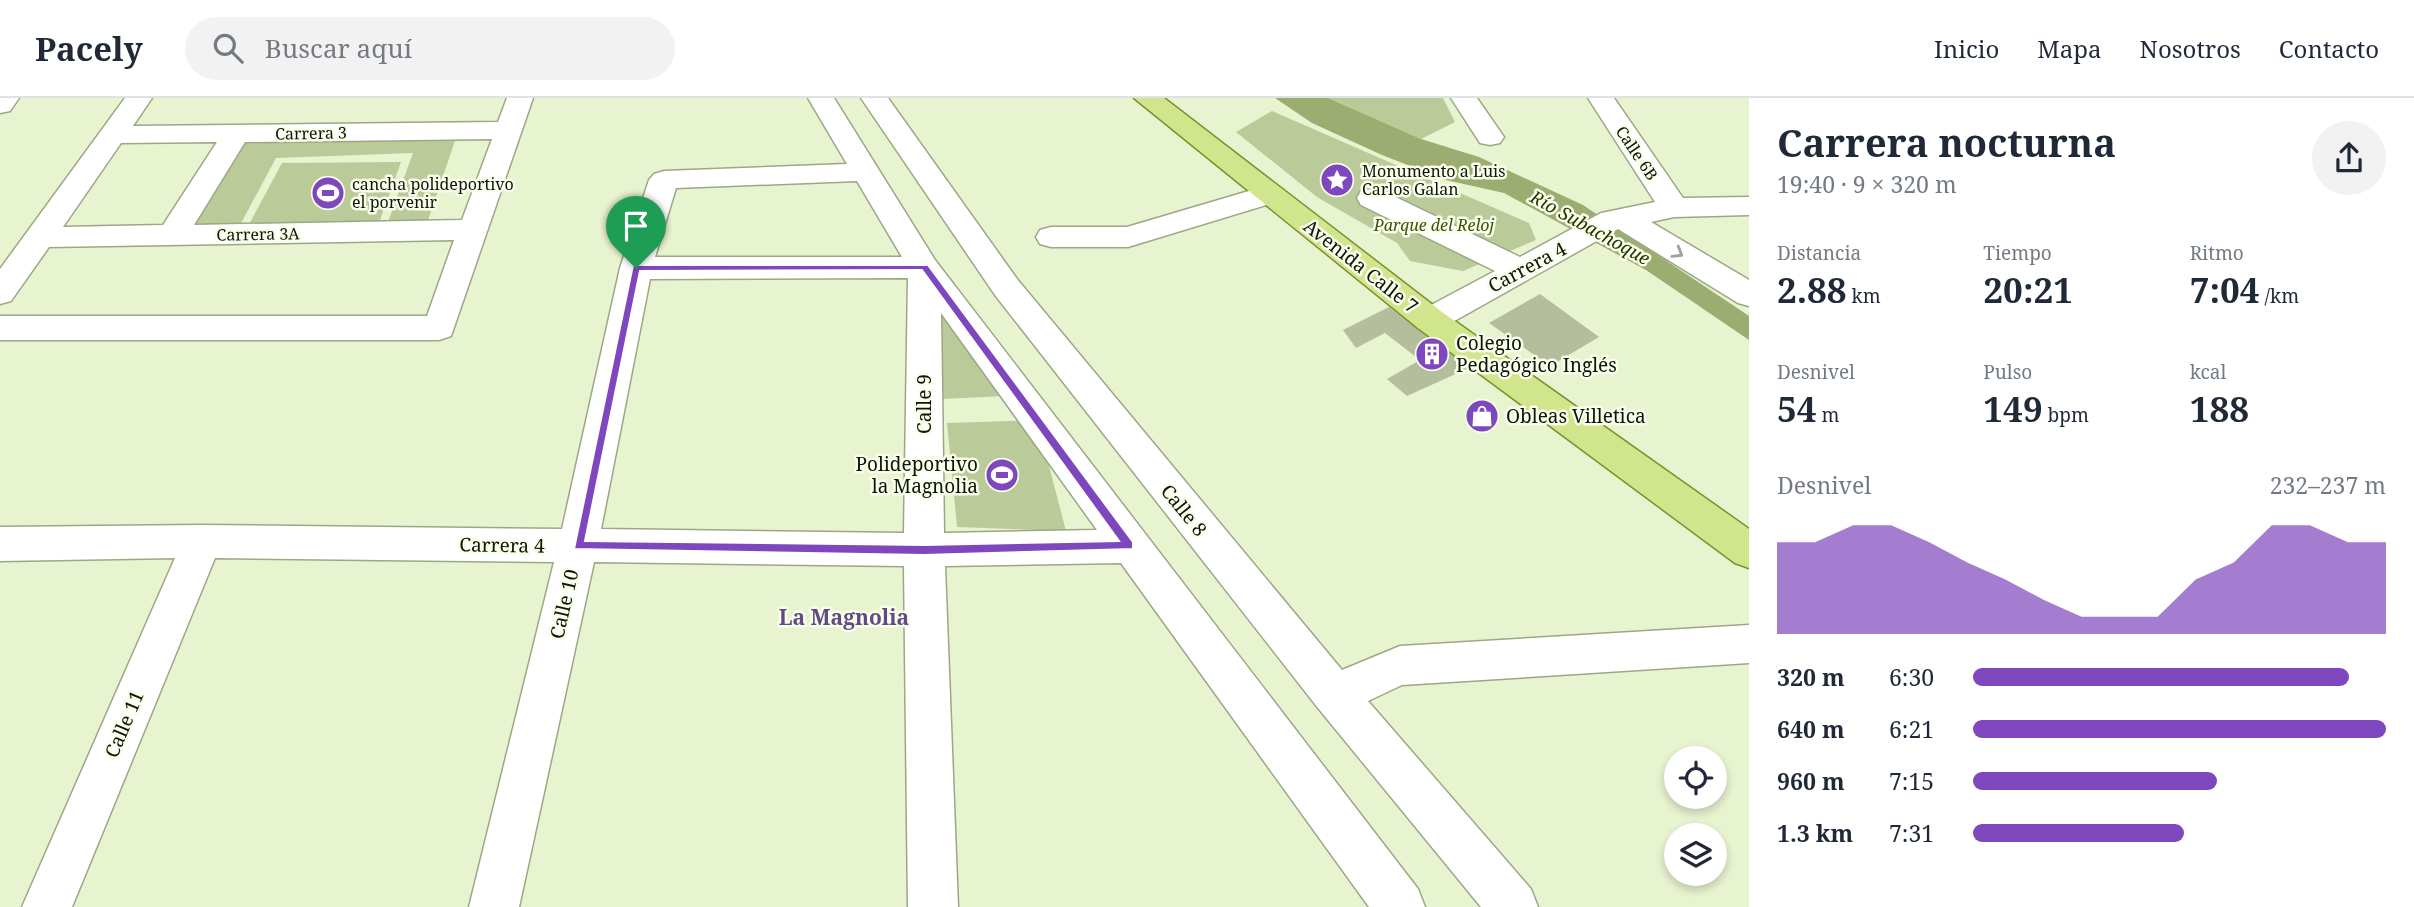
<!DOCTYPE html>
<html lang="es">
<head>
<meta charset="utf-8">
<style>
  :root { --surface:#fff; --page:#f2f2f3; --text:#1f2937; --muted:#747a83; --line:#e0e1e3; --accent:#7e47be }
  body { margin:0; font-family:"Noto Serif",serif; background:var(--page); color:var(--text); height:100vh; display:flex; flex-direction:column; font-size:26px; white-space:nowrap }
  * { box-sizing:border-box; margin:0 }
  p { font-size:23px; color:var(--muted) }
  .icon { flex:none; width:38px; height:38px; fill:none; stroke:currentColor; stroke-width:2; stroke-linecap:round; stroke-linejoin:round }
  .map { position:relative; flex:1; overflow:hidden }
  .panel { display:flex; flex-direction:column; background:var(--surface); width:665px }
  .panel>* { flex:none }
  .tools { position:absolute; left:1664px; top:648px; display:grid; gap:14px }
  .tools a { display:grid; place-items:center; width:63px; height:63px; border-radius:50%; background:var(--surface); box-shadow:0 4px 10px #0003; font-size:35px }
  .pin { position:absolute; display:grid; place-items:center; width:60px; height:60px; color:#fff; margin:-72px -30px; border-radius:50% 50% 50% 0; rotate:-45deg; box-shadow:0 0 7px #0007 }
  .pin .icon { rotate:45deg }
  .round { display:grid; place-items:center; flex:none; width:74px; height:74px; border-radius:37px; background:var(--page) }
  .headline { display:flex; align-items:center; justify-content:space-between; height:119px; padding:0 28px }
  h1 { font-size:38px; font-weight:700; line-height:52px }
  .stats { display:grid; grid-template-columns:repeat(3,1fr); gap:10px; height:119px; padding:7px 28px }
  .stats div { display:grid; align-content:center }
  .stats b { font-size:35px; font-weight:700 }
  .stats small { font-size:19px; font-weight:400 }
  .stats p { font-size:19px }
  .chart { height:196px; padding:14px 28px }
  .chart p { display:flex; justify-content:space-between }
  .chart svg { width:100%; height:126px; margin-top:7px; fill:var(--accent); opacity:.7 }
  ul { padding:0 28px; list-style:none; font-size:23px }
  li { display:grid; grid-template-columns:112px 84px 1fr; align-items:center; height:52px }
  li i { height:18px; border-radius:9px; background:var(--accent) }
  header { display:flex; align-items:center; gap:42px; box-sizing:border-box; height:98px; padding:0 35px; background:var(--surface); border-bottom:2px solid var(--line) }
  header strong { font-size:33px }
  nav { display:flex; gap:38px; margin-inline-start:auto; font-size:24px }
  .search { width:490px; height:63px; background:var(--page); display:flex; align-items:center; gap:18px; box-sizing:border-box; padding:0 24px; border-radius:38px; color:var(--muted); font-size:26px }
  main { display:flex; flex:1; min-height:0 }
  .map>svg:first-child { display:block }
  .green { fill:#bbca99 }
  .water { fill:#9cad71 }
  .building { fill:#b4be9d }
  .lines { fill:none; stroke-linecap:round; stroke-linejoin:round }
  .minor-casing { stroke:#9ca786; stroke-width:3 }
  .major-casing { stroke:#7a912c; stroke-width:3 }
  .minor { fill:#fff; fill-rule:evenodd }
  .major { fill:#d1e68c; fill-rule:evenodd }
  .oneway { stroke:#9fa19c }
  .route { fill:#7e47be; stroke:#fff; stroke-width:2; fill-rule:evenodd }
  .labels { text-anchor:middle; stroke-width:5; stroke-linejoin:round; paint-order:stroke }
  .far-street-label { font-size:16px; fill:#101307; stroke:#f7fee9 }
  .far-poi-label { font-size:16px; fill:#101307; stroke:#f7fee9; text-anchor:start }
  .far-park-label { font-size:16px; font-style:italic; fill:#42510b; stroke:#f7fee9 }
  .far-water-label { font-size:18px; font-style:italic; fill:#293404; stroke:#f7fee9 }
  .street-label { font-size:19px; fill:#101307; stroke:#f7fee9 }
  .poi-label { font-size:19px; fill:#101307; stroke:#f7fee9; text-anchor:start }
  .neighbourhood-label { font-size:21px; font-weight:bold; fill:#624986; stroke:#f7fee9 }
</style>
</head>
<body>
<header>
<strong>Pacely</strong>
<div class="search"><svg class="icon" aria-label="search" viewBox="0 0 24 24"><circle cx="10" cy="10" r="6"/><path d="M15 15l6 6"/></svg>Buscar aquí</div>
<nav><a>Inicio</a><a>Mapa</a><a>Nosotros</a><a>Contacto</a></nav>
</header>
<main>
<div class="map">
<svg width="1749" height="809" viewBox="0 0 1749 809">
  <rect width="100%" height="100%" fill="#e8f3d0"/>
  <g class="green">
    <path d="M 1328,0 L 1443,0 L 1455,24 L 1421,41 Z"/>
    <path d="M 1272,13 L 1529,125 L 1536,142 L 1463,173 L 1410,163 L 1397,145 L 1317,99 L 1236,34 Z"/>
    <path d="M 456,40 L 427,125 L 388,124 L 413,55 L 276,60 L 239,129 L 193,130 L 245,44 Z"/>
    <path d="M 401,64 L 379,125 L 247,130 L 282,65 Z"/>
    <path d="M 942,214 L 1005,298 L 942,301 Z"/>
    <path d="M 1037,322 L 1066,433 L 957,429 L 947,325 Z"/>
  </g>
  <path class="water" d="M 1275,0 L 1328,0 L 1421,41 L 1479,59 L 1583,107 L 1749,218 L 1749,242 L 1646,172 L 1504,95 L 1446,82 L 1382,57 L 1312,25 Z"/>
  <g class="building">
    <path d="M 1540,196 L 1599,239 L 1550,268 L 1489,225 Z"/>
    <path d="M 1389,209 L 1469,270 L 1407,298 L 1387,281 L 1420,262 L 1385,235 L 1356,250 L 1343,232 Z"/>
  </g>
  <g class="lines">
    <defs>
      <g id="minor">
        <path d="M 0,0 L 19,0 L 10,13 L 0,15 Z"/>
        <path d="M 125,0 L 152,0 L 133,28 L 498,24 L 507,0 L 533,0 L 451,238 L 439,242 L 0,242 L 0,218 L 427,218 L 454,142 L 49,149 L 11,203 L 0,206 L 0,171 ZM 492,41 L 462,122 L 194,127 L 245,44 ZM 217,44 L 163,127 L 63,129 L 121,45 Z"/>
        <path d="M 808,0 L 834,0 L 935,162 L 1418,791 L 1425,809 L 1369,809 L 1121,465 L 945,468 L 958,809 L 908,809 L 904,468 L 594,464 L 519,809 L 469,809 L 554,464 L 215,460 L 72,809 L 22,809 L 175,460 L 0,463 L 0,429 L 202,427 L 562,431 L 620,170 L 649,82 L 654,76 L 664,73 L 847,66 ZM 857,83 L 902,159 L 655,159 L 676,90 ZM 908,180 L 904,435 L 601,431 L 650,181 ZM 941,215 L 1097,432 L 944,435 Z"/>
        <path d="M 861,0 L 888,0 L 1017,181 L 1342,572 L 1400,548 L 1749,527 L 1749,565 L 1402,587 L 1368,603 L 1531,791 L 1538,809 L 1481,809 L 1318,610 L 995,197 Z"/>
        <path d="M 1451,0 L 1477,0 L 1504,39 L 1500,45 L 1490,47 L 1480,45 Z"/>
        <path d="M 1588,0 L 1614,0 L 1683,100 L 1749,99 L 1749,117 L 1674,119 L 1651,124 L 1749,182 L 1749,208 L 1738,205 L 1618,131 L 1442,230 L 1430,234 L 1418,230 L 1413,222 L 1418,214 L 1495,173 L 1361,107 L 1357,100 L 1361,93 L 1372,91 L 1383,93 L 1520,159 L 1601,115 L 1655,104 Z"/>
        <path d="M 1269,87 L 1279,89 L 1284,96 L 1279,103 L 1128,149 L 1051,149 L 1040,146 L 1036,139 L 1040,132 L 1051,129 L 1127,129 Z"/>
      </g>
      <path id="major" d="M 1134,0 L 1164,0 L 1442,214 L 1749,431 L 1749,470 L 1735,465 L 1418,230 Z"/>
    </defs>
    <use href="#minor" class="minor-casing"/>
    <use href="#major" class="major-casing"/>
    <use href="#minor" class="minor"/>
    <use href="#major" class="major"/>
  </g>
  <defs><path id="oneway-chevron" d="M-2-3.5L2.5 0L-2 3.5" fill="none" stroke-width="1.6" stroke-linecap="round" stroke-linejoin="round" transform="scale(1.75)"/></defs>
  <use class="oneway" href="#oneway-chevron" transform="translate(1678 155) rotate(31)"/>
  <path class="route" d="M 633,167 L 928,167 L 1133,444 L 1133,451 L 924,457 L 574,451 ZM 922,172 L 1119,443 L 924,447 L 585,443 L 640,173 Z"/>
  <defs>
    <symbol id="sight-disc" viewBox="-11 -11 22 22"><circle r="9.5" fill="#7e47be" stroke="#f7fee9"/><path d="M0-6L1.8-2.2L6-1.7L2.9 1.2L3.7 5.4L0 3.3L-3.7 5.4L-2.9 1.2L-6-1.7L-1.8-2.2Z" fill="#fff"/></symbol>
    <symbol id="stadium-disc" viewBox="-11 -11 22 22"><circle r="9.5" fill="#7e47be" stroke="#f7fee9"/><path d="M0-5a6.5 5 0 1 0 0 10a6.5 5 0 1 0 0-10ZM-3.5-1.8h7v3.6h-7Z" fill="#fff"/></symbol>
    <symbol id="building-disc" viewBox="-11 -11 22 22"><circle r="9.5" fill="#7e47be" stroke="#f7fee9"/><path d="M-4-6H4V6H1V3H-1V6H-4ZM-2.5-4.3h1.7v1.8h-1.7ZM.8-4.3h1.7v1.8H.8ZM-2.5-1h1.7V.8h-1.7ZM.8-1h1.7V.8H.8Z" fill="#fff"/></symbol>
    <symbol id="shop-disc" viewBox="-11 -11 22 22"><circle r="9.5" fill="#7e47be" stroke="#f7fee9"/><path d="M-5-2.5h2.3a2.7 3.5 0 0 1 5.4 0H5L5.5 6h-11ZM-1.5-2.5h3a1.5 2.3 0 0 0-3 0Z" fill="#fff"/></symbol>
  </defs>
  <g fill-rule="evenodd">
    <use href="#sight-disc" x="1318" y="63" width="38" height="38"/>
    <use href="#stadium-disc" x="309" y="76" width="38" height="38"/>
    <use href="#building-disc" x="1413" y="237" width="38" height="38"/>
    <use href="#shop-disc" x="1463" y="299" width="38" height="38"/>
    <use href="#stadium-disc" x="983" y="358" width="38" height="38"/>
  </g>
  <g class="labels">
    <g class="far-street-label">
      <text transform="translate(311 35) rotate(-1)" y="6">Carrera 3</text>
      <text transform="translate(1637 55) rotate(56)" y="6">Calle 6B</text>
      <text transform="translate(258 136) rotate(-1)" y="6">Carrera 3A</text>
    </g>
    <g class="far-poi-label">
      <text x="1362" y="79">Monumento a Luis<tspan x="1362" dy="18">Carlos Galan</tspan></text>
      <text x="352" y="92">cancha polideportivo<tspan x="352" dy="18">el porvenir</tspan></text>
    </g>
    <g class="far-park-label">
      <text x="1434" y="133">Parque del Reloj</text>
    </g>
    <g class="far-water-label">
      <text transform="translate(1590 130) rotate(29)" y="6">Río Subachoque</text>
    </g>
    <g class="street-label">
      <text transform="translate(1361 168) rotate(38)" y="7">Avenida Calle 7</text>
      <text transform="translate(1527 169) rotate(-28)" y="7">Carrera 4</text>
      <text transform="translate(924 306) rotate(-90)" y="7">Calle 9</text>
      <text transform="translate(1184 412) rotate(51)" y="7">Calle 8</text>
      <text transform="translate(502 447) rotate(1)" y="7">Carrera 4</text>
      <text transform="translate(564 506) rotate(-77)" y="7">Calle 10</text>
      <text transform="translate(124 626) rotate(-67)" y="7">Calle 11</text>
    </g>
    <g class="poi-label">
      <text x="1456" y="252">Colegio<tspan x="1456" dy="22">Pedagógico Inglés</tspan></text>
      <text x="1506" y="325">Obleas Villetica</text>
      <text x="978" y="373" text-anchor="end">Polideportivo<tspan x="978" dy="22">la Magnolia</tspan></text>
    </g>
    <g class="neighbourhood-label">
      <text x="844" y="527">La Magnolia</text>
    </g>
  </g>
</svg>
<div class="tools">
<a><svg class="icon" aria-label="locate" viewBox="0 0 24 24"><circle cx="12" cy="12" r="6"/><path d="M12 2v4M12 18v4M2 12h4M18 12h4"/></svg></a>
<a><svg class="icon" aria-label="layers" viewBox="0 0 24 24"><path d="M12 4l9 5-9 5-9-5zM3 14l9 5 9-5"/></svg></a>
</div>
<div class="pin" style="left:636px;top:170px;background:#1e9e55"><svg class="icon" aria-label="arrive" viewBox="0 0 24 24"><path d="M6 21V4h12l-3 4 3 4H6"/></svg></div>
</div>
<section class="panel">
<div class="headline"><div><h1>Carrera nocturna</h1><p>19:40 · 9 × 320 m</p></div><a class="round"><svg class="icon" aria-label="share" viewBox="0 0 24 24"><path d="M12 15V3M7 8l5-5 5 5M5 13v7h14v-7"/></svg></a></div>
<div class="stats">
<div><p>Distancia</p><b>2.88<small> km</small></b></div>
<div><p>Tiempo</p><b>20:21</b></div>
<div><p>Ritmo</p><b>7:04<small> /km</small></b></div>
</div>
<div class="stats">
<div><p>Desnivel</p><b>54<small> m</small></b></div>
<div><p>Pulso</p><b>149<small> bpm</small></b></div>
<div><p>kcal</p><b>188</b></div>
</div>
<div class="chart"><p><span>Desnivel</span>232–237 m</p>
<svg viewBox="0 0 160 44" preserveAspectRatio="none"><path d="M0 44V12L10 12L20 6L30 6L40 12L50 19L60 25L70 32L80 38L90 38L100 38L110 25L120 19L130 6L140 6L150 12L160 12V44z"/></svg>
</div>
<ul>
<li><b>320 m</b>6:30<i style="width:91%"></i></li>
<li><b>640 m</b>6:21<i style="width:100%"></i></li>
<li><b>960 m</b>7:15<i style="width:59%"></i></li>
<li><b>1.3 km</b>7:31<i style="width:51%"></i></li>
</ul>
</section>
</main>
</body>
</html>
